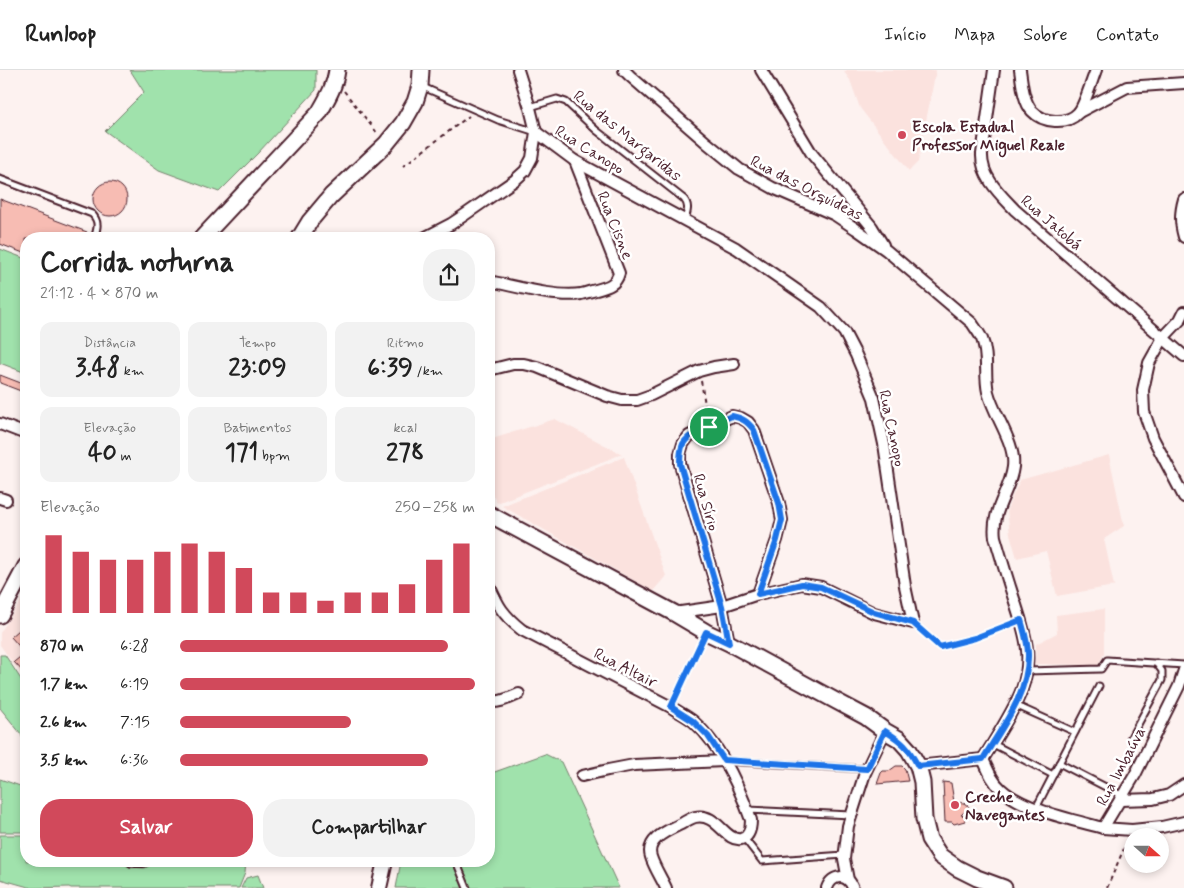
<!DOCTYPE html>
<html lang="pt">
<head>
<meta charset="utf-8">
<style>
  :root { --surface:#fff; --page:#f2f2f2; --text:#222; --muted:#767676; --line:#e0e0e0; --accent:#d1495b }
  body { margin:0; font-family:Mynerve,sans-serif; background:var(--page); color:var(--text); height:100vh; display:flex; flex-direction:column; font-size:19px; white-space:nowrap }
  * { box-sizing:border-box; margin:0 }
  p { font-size:16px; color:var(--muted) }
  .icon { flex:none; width:28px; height:28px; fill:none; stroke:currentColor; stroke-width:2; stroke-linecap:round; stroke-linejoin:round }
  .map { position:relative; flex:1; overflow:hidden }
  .details { position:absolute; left:20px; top:162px; width:475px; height:635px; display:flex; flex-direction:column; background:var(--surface); border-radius:20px; box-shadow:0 2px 8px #0003 }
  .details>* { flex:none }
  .needle { width:32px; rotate:111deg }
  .fabs { position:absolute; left:1124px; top:758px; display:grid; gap:10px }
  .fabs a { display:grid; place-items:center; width:45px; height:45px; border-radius:50%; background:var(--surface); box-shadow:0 2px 8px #0003; font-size:25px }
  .pin { position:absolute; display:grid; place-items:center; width:42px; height:42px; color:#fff; margin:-21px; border:2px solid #fff; border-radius:50%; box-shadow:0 1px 5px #0007 }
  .round { display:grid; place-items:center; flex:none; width:52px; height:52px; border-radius:20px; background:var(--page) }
  .headline { display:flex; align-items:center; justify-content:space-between; height:85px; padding:0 20px }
  h1 { font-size:28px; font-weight:800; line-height:38px }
  .figures { display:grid; grid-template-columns:repeat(3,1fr); gap:8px; height:85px; padding:5px 20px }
  .figures div { display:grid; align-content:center; border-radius:12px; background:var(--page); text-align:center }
  .figures b { font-size:25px; font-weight:800 }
  .figures small { font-size:14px; font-weight:400 }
  .figures p { font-size:14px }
  .chart { height:140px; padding:10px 20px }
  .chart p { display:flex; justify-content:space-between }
  .chart svg { width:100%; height:90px; margin-top:5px; stroke:var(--accent); stroke-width:6 }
  .action { display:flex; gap:10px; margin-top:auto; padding:10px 20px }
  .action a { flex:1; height:58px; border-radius:20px; background:var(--accent); color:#fff; font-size:20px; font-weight:800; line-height:58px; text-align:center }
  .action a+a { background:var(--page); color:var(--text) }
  ul { padding:0 20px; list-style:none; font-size:16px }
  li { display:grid; grid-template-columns:80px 60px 1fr; align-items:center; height:38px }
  li i { height:12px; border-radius:6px; background:var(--accent) }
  header { display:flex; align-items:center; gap:30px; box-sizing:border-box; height:70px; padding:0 25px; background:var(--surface); border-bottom:1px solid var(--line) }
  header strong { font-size:24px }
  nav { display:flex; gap:28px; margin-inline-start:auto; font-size:18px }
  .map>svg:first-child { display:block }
  .built { fill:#fbe2de }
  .green { fill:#a0e2ac; stroke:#75806c }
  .building { fill:#f7bcb3; stroke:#4a1f2b }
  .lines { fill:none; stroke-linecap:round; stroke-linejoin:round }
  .service-casing { stroke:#4a1f2b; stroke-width:9 }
  .minor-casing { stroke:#4a1f2b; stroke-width:14 }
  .tertiary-casing { stroke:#4a1f2b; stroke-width:18 }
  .secondary-casing { stroke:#4a1f2b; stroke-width:19 }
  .path { stroke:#4a1f2b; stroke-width:2; stroke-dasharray:4 4; stroke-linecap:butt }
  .service { stroke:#fff; stroke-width:5 }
  .minor { stroke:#fff; stroke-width:10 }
  .tertiary { stroke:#fff; stroke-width:14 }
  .secondary { stroke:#fff; stroke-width:15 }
  .route-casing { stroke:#fff; stroke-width:10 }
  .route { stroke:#1a73e8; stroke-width:6 }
  .poi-dot { fill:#d1495b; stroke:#fff; stroke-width:2 }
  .labels { text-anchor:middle; stroke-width:5; stroke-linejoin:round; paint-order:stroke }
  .poi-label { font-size:16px; font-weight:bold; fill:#4a1f2b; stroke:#fff; text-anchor:start }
  .street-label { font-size:16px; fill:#4a1f2b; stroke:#fff }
</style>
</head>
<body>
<header>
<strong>Runloop</strong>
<nav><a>Início</a><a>Mapa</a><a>Sobre</a><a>Contato</a></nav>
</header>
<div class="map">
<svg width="1184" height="818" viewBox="0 0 1184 818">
  <rect width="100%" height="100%" fill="#fdf2f0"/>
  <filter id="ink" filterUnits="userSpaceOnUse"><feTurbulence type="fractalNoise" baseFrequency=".02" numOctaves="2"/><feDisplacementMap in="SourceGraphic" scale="10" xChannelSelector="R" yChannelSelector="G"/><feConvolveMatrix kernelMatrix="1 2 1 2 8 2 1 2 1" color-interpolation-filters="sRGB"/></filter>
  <g filter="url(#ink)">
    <g class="built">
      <path d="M 847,0 L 936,0 L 918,92 L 909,101 L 860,38 L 850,10 L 844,2 Z"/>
      <path d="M 555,349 L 622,384 L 497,433 L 489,418 L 489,370 Z"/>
      <path d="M 1109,385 L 1124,456 L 1104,469 L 1114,516 L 1057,526 L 1046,481 L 1017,488 L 1010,464 L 1007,440 L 1013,425 L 1020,410 Z"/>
      <path d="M 624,387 L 666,506 L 653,521 L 502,436 Z"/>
      <path d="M 26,523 L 26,612 L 0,575 L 0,563 Z"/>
      <path d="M 1104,539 L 1104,584 L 1098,595 L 1035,594 L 1036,574 L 1057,563 L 1056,545 Z"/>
    </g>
    <g class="green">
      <path d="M 130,0 L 316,0 L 316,20 L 258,83 L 219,122 L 159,100 L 105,61 L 144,22 Z"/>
      <path d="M 0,179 L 26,189 L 26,303 L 0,293 Z"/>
      <path d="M 0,585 L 5,585 L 26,617 L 26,677 L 21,664 L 0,638 Z"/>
      <path d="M 545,684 L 561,692 L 619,818 L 396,818 L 401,791 L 489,791 L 489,704 Z"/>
      <path d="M 0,709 L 26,718 L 26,762 L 0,762 Z"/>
      <path d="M 0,765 L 26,765 L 26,791 L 120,791 L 130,797 L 145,798 L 159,791 L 246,791 L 245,803 L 239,818 L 71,818 L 69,817 L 32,818 L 0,809 Z"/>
      <path d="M 258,805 L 263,818 L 241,818 L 246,808 Z"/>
    </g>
    <g class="building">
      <circle cx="110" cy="129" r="17"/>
      <path d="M 0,129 L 87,162 L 85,169 L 26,169 L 26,184 L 0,174 Z"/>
      <path d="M 0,305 L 26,315 L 26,323 L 0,313 Z"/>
      <path d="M 26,554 L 26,605 L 14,592 L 25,583 L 11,567 Z"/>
      <path d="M 896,696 L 902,696 L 905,699 L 908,711 L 877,714 L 881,703 L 883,701 L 889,701 Z"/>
      <path d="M 943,712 L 951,713 L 954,732 L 964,733 L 969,737 L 961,745 L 965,746 L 965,751 L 954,754 L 952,752 L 945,752 Z"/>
    </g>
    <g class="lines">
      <defs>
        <g id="service">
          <path d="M 423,17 L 498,50 L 536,62"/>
          <path d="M 530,37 L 557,29 L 566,32 L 596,60 L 684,129 C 690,136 687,142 685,150"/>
          <path d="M 0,109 L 92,144 C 100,152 97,159 94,169"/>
          <path d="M 1027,601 L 1101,599 L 1107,590 L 1184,595"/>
          <path d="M 1015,635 L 1075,662"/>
          <path d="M 1130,669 L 1162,610 L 1162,601 L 1156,593"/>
          <path d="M 993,674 L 1053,705"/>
          <path d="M 725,691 L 866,699"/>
          <path d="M 1059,693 L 1123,726"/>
          <path d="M 1036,738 L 1099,616"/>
          <path d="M 747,740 L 851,745"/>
          <path d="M 744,768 L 762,791 L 844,785"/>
          <path d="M 456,791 L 467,818"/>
        </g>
        <g id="minor">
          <path d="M 624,0 L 630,6 L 707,73 L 739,99 L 773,118 L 835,145 L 856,159 L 886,180 L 972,253 C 975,258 980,264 982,269 C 989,286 984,305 988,322 C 994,346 1016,373 1013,397 C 1010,422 991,440 995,467 C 1001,487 1007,508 1014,529 C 1024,560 1034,586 1022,619 C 1013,643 997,666 983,689"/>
          <path d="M 761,0 L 812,84 L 872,157 L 883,175"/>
          <path d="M 994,0 L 982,84 C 981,107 1000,124 1015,140 L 1184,286"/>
          <path d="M 1020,0 C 1022,12 1023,31 1032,41 C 1043,53 1067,55 1078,43 C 1084,37 1092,10 1096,0"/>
          <path d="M 1079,42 L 1127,17 L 1184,13"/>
          <path d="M 536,62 L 575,91 L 736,178 L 821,237 L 844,262 L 856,285 L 874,328 L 884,374 L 905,516 L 913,553 L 874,543 L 821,517 L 802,514 L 758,524 L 722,536 L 674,543"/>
          <path d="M 1184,129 C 1180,143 1180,153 1184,167"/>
          <path d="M 422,169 L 451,154 L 463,146 L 515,110 L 525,101 L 532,88 L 536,62 L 530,38 L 518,0"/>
          <path d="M 489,211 C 515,216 555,228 581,224 C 586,223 591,221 596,220 C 607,217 616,215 619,203 L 575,91"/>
          <path d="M 1184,242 L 1180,250 L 1163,268 L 1149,293 L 1143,320 L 1144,342 L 1153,368 L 1184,427"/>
          <path d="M 489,300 L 513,294 L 524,294 L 537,297 L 607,326 L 622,330 L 637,330 L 651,325 L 699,301 L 714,297 L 734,294"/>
          <path d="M 0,354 L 26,364"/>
          <path d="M 0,428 L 6,430"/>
          <path d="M 489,515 C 498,536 503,545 522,560 L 671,637 C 678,642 687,646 694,652 C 721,676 739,716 751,750 C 751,757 750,767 741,769 C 725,772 717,742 695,747 C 691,748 686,751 681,754 C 669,760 645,769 651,787 C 654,797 662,809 666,818"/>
          <path d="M 729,573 L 722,536 L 680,394 L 680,384 L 683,374 L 689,366 L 709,357 L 732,346 L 741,348 L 748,352 L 754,360 L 779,433 L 782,450 L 777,470 L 758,524"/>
          <path d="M 1184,600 L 1179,616 L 1135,705 L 1103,758 L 1132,760 L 1162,757 L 1184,752"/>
          <path d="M 489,632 C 500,633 509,628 519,624"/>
          <path d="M 918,696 L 983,689 C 988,700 992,711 1001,719 C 1024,740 1074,750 1103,758"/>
          <path d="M 582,706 L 608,700 L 634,695 L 724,691"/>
          <path d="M 1120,730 L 1153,729 L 1169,725 L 1184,715"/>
          <path d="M 132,791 L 143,791"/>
          <path d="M 848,810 L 844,789 L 848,756 L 865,703 L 885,661"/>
          <path d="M 827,818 C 832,804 848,803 853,818"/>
        </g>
        <path id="tertiary" d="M 379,818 L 385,791"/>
        <g id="secondary">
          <path d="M 201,169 L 319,43 C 327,29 335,16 337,0"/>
          <path d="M 299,169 L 310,151 L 331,126 L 386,74 L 403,53 L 415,32 L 420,16 L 421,0"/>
          <path d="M 489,444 L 674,543 L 706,562 L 729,573 L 836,631 L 866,647 L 885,661 L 899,669 L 909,680 L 918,696 L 922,712 L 924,749 L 929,769 L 940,786 L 957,798 L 977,808 L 1004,818"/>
          <path d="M 0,545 L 26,496"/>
        </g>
      </defs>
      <use href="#service" class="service-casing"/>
      <use href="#minor" class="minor-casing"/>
      <use href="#tertiary" class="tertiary-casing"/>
      <use href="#secondary" class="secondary-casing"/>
      <g class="path">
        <path d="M 344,21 L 378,64"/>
        <path d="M 403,96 L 469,46"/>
        <path d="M 701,311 L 707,346"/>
        <path d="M 921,560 L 940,577 L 975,567 L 1011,554"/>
        <path d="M 675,628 L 701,574"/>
        <path d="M 1107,818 L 1128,769"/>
      </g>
      <use href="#service" class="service"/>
      <use href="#minor" class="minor"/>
      <use href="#tertiary" class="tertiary"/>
      <use href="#secondary" class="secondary"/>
    </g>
  </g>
  <g class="lines" filter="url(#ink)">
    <defs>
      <path id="route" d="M 732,346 C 742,348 747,351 754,360 L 779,433 L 782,450 L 777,470 L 758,524 L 802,514 L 821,517 L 874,542 L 913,553 L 940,577 L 975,568 L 1021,550 C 1024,561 1028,573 1028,584 C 1029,623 1002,657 983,689 L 918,696 C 908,677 903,672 885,661 L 867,699 L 724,690 L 708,666 L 693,651 L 671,637 L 706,562 L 729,573 L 722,536 L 680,394 C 680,387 680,381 683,374 C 690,361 718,352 732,346 Z"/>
    </defs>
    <use href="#route" class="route-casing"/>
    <use href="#route" class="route"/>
  </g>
  <g class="poi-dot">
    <circle cx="902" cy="65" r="5"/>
    <circle cx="955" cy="735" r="5"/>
  </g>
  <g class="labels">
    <g class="poi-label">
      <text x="912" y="62">Escola Estadual<tspan x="912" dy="18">Professor Miguel Reale</tspan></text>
      <text x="965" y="732">Creche<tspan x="965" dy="18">Navegantes</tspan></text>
    </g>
    <g class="street-label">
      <text transform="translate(628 65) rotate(39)" y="6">Rua das Margaridas</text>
      <text transform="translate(590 79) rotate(32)" y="6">Rua Canopo</text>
      <text transform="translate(807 117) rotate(27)" y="6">Rua das Orquídeas</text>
      <text transform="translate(1052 152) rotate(41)" y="6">Rua Jatobá</text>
      <text transform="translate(616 155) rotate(68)" y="6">Rua Cisne</text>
      <text transform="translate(893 358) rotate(78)" y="6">Rua Canopo</text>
      <text transform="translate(707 432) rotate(74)" y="6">Rua Sírio</text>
      <text transform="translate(626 597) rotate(27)" y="6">Rua Altair</text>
      <text transform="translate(1120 696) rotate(-62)" y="6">Rua Imbaúva</text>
    </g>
  </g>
</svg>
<div class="fabs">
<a><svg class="needle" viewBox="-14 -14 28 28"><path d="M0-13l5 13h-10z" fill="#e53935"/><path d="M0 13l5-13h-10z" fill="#767676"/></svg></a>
</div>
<div class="pin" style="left:709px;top:357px;background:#1e9e55"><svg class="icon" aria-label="arrive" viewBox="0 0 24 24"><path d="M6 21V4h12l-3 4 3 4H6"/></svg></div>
<section class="details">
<div class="headline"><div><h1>Corrida noturna</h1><p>21:12 · 4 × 870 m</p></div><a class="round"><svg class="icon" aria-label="share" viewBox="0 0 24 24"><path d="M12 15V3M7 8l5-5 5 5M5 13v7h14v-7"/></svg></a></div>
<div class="figures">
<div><p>Distância</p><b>3.48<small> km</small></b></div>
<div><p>Tempo</p><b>23:09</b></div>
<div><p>Ritmo</p><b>6:39<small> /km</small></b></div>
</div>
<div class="figures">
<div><p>Elevação</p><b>40<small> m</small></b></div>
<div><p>Batimentos</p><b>171<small> bpm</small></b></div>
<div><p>kcal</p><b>278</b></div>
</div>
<div class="chart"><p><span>Elevação</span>250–258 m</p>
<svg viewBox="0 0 160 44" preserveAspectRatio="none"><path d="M5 44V6M15 44V14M25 44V18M35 44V18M45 44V14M55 44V10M65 44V14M75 44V22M85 44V34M95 44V34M105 44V38M115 44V34M125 44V34M135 44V30M145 44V18M155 44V10"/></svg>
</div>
<ul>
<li><b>870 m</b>6:28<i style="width:91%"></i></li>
<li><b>1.7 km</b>6:19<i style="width:100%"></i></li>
<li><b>2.6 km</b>7:15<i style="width:58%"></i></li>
<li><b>3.5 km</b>6:36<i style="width:84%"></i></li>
</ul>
<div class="action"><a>Salvar</a><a>Compartilhar</a></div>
</section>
</div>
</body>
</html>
